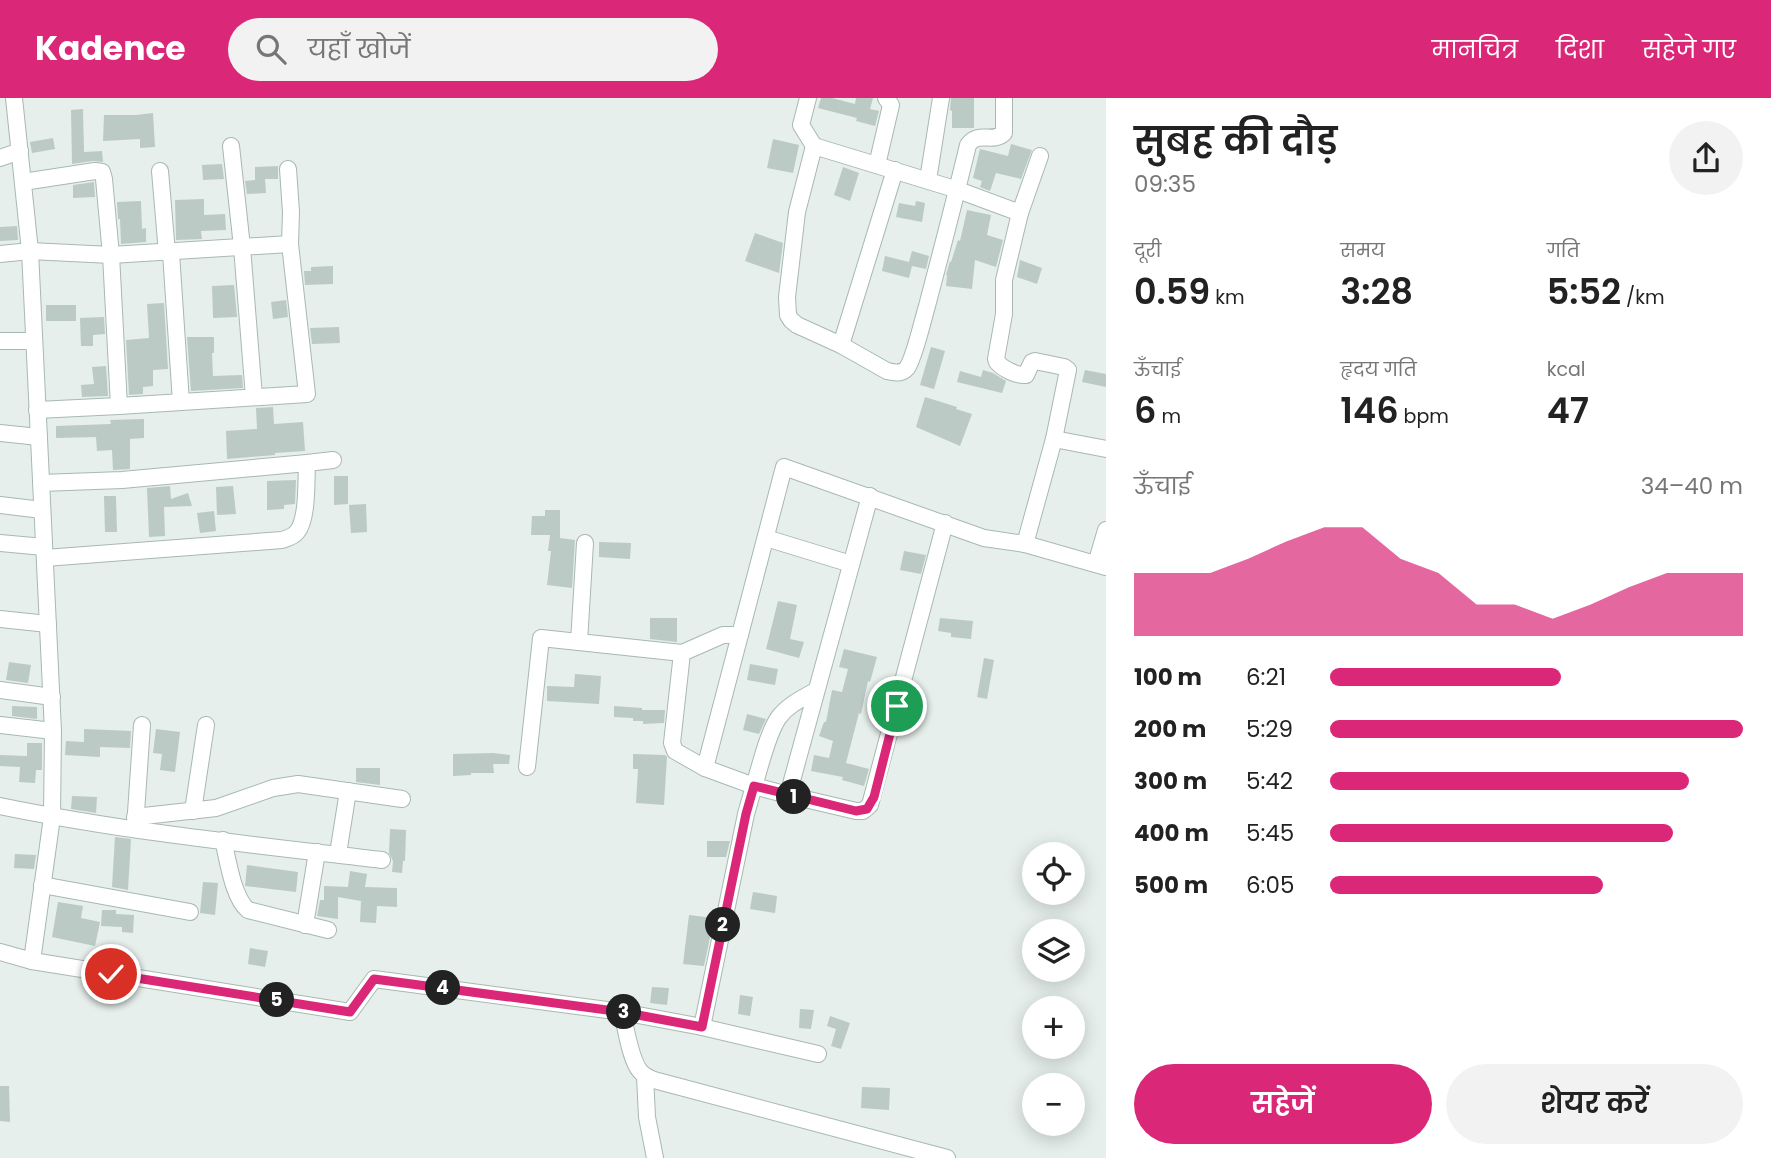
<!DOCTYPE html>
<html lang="hi">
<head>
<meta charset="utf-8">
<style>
  :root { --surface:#fff; --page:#f2f2f2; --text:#222; --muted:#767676; --accent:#db2777 }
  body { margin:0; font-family:Poppins,"Noto Sans Devanagari",sans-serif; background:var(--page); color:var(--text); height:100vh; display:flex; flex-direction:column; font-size:26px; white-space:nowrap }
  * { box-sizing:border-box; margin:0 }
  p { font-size:23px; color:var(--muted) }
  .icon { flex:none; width:38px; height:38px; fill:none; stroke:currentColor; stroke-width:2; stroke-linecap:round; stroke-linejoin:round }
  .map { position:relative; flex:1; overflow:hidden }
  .sheet { display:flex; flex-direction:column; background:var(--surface); width:665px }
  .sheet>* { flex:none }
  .fabs { position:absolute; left:1022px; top:744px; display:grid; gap:14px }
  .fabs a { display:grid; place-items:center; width:63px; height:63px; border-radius:50%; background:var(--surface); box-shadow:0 4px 18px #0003; font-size:35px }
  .pin { position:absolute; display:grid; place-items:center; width:60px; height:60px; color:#fff; margin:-30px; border:4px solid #fff; border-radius:50%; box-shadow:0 2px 7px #0007 }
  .km { position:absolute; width:35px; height:35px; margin:-18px; border-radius:50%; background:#222; color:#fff; font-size:19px; line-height:35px; text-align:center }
  .round { display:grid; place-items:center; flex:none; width:74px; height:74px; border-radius:37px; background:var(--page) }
  .summary { display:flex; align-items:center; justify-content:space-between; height:119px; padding:0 28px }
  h1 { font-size:38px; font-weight:600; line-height:52px }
  .figures { display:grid; grid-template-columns:repeat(3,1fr); gap:10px; height:119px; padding:7px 28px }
  .figures div { display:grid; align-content:center }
  .figures b { font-size:35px; font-weight:600 }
  .figures small { font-size:19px; font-weight:400 }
  .figures p { font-size:19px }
  .chart { height:196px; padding:14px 28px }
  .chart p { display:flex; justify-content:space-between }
  .chart svg { width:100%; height:126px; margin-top:7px; fill:var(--accent); opacity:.7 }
  .primary-button { display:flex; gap:14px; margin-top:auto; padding:14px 28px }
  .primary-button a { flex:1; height:80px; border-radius:42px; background:var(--accent); color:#fff; font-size:28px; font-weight:600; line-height:80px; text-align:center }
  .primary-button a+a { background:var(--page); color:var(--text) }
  ul { padding:0 28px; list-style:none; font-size:23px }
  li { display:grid; grid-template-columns:112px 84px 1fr; align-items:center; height:52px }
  li i { height:18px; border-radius:9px; background:var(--accent) }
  header { display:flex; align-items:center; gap:42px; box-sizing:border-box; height:98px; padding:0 35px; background:var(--accent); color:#fff }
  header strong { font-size:33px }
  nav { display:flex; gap:38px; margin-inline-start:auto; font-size:24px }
  .search { width:490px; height:63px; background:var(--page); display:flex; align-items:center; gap:18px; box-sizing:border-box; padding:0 24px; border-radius:38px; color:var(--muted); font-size:26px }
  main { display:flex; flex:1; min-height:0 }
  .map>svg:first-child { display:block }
  .building { fill:#bbcac4 }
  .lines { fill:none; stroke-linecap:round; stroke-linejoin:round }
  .minor-casing { stroke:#a8b8b2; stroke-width:18 }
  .minor { stroke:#fff; stroke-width:16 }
  .route-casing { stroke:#fff; stroke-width:14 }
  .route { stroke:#db2777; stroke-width:9 }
</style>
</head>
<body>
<header>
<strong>Kadence</strong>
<div class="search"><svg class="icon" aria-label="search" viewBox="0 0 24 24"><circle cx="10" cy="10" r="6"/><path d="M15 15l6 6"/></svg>यहाँ खोजें</div>
<nav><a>मानचित्र</a><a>दिशा</a><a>सहेजे गए</a></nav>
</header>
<main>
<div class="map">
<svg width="1106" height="1060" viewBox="0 0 1106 1060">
  <rect width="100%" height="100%" fill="#e6efeb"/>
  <g class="building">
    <path d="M 821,0 L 832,0 L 855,6 L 856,0 L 873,0 L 870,11 L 879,13 L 875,28 L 856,23 L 857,20 L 818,10 Z"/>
    <path d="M 951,0 L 974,0 L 974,30 L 952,30 L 952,13 L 950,12 Z"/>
    <path d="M 83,11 L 84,54 L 102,53 L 103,64 L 93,63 L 72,66 L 71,12 Z"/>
    <path d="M 153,15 L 155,49 L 140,50 L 140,41 L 103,43 L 104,17 L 136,17 Z"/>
    <path d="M 53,40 L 55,51 L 32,55 L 30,44 Z"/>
    <path d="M 773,41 L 799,47 L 793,75 L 767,70 Z"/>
    <path d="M 1011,46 L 1032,52 L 1021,81 L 996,75 L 990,93 L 980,89 L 982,83 L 973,80 L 980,51 L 1008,58 Z"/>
    <path d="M 222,66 L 224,81 L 203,82 L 202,67 Z"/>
    <path d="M 278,68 L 278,81 L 265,81 L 266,95 L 247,96 L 245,83 L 255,82 L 255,69 Z"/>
    <path d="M 843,69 L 859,75 L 850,103 L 834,97 Z"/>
    <path d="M 94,84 L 95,99 L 73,100 L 73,87 Z"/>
    <path d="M 204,101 L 204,117 L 225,116 L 226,132 L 201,133 L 202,141 L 176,142 L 175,102 Z"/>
    <path d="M 141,103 L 142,131 L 146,130 L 146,144 L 121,146 L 120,121 L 118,121 L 117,104 Z"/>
    <path d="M 916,103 L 925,105 L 922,124 L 896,119 L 899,105 L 915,108 Z"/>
    <path d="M 967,112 L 991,117 L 987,137 L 1003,142 L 996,169 L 975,162 L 972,191 L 946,188 L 947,177 L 946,177 L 950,163 L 951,164 L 958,142 L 960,143 Z"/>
    <path d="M 17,128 L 18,142 L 0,143 L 0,129 Z"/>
    <path d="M 755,135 L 783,145 L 779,175 L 745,163 Z"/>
    <path d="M 912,153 L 929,158 L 926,171 L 912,168 L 909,180 L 882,173 L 885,158 L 909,164 Z"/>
    <path d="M 1020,162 L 1042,170 L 1037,186 L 1017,179 Z"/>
    <path d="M 333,168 L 333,186 L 305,187 L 304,173 L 311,173 L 311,169 Z"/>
    <path d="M 234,187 L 237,219 L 213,220 L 212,188 Z"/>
    <path d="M 286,202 L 288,219 L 273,221 L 271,204 Z"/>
    <path d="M 164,205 L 168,271 L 153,272 L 153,288 L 143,289 L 143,296 L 129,297 L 126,242 L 149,240 L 147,206 Z"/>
    <rect x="46" y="207" width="30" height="16"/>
    <path d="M 104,219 L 105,236 L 93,237 L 93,248 L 81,248 L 80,220 Z"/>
    <path d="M 339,229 L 340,245 L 312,246 L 310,230 Z"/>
    <path d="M 187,239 L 214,239 L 214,255 L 212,255 L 213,278 L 242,277 L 243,290 L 191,293 Z"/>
    <path d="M 931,249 L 945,253 L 934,291 L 920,287 Z"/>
    <path d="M 106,268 L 108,298 L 82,299 L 81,287 L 94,286 L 92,269 Z"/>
    <path d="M 983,272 L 993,275 L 1006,283 L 1002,295 L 957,284 L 960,273 L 981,279 Z"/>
    <path d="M 1085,272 L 1106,276 L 1106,289 L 1082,284 Z"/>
    <path d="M 925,299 L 957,309 L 956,311 L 972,316 L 960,348 L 916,329 Z"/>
    <path d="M 273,309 L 274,326 L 303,324 L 305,353 L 275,355 L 275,357 L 227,361 L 226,333 L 257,331 L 256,310 Z"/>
    <path d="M 144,321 L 144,340 L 130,341 L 130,371 L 113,372 L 112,352 L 97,353 L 96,339 L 56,340 L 56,328 L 111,326 L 110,322 Z"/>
    <path d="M 334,378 L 348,378 L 348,406 L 334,407 Z"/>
    <path d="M 296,382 L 295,406 L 284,407 L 284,411 L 267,412 L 267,383 Z"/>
    <path d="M 170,388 L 171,401 L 188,395 L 192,408 L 164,409 L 165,438 L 149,439 L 147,390 Z"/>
    <path d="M 233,388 L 236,416 L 217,417 L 216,389 Z"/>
    <path d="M 104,398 L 116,398 L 117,434 L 105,434 Z"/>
    <path d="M 366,406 L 367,434 L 351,435 L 349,407 Z"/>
    <path d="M 545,412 L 560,412 L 560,440 L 575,442 L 572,490 L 547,487 L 551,453 L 548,453 L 550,437 L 531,437 L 532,418 L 545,418 Z"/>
    <path d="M 214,413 L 216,433 L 200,435 L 197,415 Z"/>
    <path d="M 599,444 L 631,445 L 630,461 L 599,459 Z"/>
    <path d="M 904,453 L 926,457 L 921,476 L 900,472 Z"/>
    <path d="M 778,503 L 797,507 L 790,541 L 804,544 L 799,560 L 766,551 Z"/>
    <path d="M 650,520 L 677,520 L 677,544 L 650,541 Z"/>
    <path d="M 940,520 L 973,523 L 971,541 L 951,539 L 951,535 L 938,533 Z"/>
    <path d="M 844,551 L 877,559 L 870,584 L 868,583 L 861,616 L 859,615 L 846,665 L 869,671 L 864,688 L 842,682 L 843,679 L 811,673 L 814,657 L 829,660 L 833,643 L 819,638 L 824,624 L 826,624 L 832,592 L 842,594 L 848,571 L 839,569 Z"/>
    <path d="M 984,560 L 994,562 L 987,601 L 977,599 Z"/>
    <path d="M 9,564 L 31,567 L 28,585 L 6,582 Z"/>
    <path d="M 750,566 L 778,571 L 775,587 L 747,582 Z"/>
    <path d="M 575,576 L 601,578 L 599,606 L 547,603 L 547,588 L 574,589 Z"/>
    <path d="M 12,608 L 37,609 L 37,621 L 12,618 Z"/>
    <path d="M 614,608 L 642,610 L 642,612 L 665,612 L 664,625 L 643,626 L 643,623 L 633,623 L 633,620 L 614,619 Z"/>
    <path d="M 747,616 L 766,621 L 759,636 L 743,632 Z"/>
    <path d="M 84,631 L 131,633 L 130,650 L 100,649 L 100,659 L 65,657 L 66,643 L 84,644 Z"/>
    <path d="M 156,631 L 180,634 L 175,674 L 160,672 L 162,656 L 153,655 Z"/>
    <path d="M 27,645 L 42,645 L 42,672 L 36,672 L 35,685 L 19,684 L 20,669 L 0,668 L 0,657 L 27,658 Z"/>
    <path d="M 493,655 L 510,657 L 509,666 L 493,666 L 494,675 L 471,675 L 471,677 L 453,678 L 453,656 Z"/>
    <path d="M 633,656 L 665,657 L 667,659 L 664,707 L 636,705 L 638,671 L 633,671 Z"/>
    <path d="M 356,670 L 380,670 L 380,687 L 356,684 Z"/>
    <path d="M 72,698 L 97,699 L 96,715 L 71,711 Z"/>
    <path d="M 390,731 L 406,732 L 405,763 L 403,763 L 402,775 L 392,774 L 393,763 L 389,755 Z"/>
    <path d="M 115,739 L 131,741 L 128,792 L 112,789 Z"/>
    <path d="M 707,743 L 730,743 L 726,759 L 707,759 Z"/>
    <path d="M 15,756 L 36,757 L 34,771 L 14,770 Z"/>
    <path d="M 247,767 L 298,774 L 296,794 L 245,788 Z"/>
    <path d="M 350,773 L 367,776 L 365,789 L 397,790 L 397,809 L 377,808 L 376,825 L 360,824 L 361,803 L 338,799 L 338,821 L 317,818 L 320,802 L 324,802 L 324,788 L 348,789 Z"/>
    <path d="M 203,784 L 218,785 L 215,817 L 200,815 Z"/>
    <path d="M 753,794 L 777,798 L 775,815 L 750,811 Z"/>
    <path d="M 58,804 L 83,808 L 81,820 L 100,824 L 95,848 L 52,839 Z"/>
    <path d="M 102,812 L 116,812 L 116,816 L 134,817 L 133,835 L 122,834 L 122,829 L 101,828 Z"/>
    <path d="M 689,817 L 714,820 L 704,868 L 683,866 Z"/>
    <path d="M 250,850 L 268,853 L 265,869 L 248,866 Z"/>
    <path d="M 652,889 L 669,890 L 667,907 L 650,905 Z"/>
    <path d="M 740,897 L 753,899 L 750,918 L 738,916 Z"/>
    <path d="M 800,911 L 814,912 L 811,931 L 799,930 Z"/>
    <path d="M 830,918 L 850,925 L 841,951 L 831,948 L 836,931 L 827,928 Z"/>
    <path d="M 0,988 L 9,988 L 10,1024 L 0,1023 Z"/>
    <path d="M 862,989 L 890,990 L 889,1012 L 861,1010 Z"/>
  </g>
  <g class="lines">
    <defs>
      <g id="minor">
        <path d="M 14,0 L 30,153 L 53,633 L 52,719 L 32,863"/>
        <path d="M 808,0 L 801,27 L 814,48"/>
        <path d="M 1004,0 L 1004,35 C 992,46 979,32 968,47 C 955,101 941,155 927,208 C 923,221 914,261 907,270 C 902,276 895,275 887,273 L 841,247 L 797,227 L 791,222 L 788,217 L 787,199 L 797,114 L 814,48 L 958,92 L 1020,115"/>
        <path d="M 231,48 L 242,149 L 254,299"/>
        <path d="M 0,60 L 20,53"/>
        <path d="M 877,67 L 891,7 L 886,0"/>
        <path d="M 160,73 L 167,155"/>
        <path d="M 928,82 L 941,0"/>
        <path d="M 23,84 L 95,73 L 102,74 L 104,81 L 111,157 L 119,308 L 37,312"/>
        <path d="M 171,155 L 181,304"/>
        <path d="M 0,156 L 30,153 L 111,157 L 290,146"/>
        <path d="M 0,243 L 34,243"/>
        <path d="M 841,247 L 895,72"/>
        <path d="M 119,308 L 307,296 L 290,146 L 291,114 L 288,71"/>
        <path d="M 0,335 L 39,339"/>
        <path d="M 1054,341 L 1106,351"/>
        <path d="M 41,385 L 122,382 L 307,365 L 333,362"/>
        <path d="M 0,407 L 42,412"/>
        <path d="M 766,440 L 851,466"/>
        <path d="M 0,445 L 44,449"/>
        <path d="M 1025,446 L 1106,469"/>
        <path d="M 45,460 L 282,442 C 288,440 293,439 297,434 C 308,421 306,383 307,365"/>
        <path d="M 1096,466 L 1106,432"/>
        <path d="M 0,521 L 48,526"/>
        <path d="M 579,544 L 585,445"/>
        <path d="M 682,555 L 672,645 L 675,653 L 705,670"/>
        <path d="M 0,592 L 52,599"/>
        <path d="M 815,593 C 803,600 788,607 779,619 C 768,634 760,669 754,688 L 788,697 L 870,398"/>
        <path d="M 0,627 L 53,633"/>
        <path d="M 527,669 L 541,540 L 682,555 L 723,537 L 740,537"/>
        <path d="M 788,697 L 856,713 L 863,713 L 870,707 L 945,425"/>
        <path d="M 0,708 C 126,734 255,747 382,762"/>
        <path d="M 193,713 L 206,627"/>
        <path d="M 135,719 L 216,710 L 273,690 L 298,686 L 402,701"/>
        <path d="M 135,729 L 142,627"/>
        <path d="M 223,742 C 228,762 233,800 248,812 L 328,832"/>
        <path d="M 338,756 L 348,693"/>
        <path d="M 42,787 L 190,814"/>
        <path d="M 305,827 L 317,754"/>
        <path d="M 0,854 L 32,863 L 350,914 L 374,881 L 622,914 C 626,930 630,961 640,973 C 644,978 649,980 654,982 L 947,1060"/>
        <path d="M 622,914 L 702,929 L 818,956"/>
        <path d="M 702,929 L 746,716 L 754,688 L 705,670 L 784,369 L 984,440 L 1025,446 L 1054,341 L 1068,272 L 1064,269 L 1035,263 L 1032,264 L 1026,277 C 1017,278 1003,271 997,264 L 996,261 L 1004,216 L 1004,182 L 1020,115 L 1040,58"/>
        <path d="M 645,978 L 647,1019 L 655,1060"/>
      </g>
    </defs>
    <use href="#minor" class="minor-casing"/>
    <use href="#minor" class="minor"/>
  </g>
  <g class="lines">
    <defs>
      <path id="route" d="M 111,876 L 350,914 L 374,881 L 622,914 L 702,929 L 746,716 L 754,688 L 856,713 L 867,711 L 874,699 L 897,608"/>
    </defs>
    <use href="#route" class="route-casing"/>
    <use href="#route" class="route"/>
  </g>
</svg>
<div class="fabs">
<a><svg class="icon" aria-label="locate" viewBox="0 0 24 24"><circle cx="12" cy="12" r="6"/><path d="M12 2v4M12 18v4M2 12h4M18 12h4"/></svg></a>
<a><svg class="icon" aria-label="layers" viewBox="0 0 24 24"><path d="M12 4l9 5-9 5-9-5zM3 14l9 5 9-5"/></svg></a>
<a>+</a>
<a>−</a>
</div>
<div class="pin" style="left:897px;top:608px;background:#1e9e55"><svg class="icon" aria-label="arrive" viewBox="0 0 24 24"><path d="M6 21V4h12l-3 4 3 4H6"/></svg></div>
<div class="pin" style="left:111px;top:876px;background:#d93025"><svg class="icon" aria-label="check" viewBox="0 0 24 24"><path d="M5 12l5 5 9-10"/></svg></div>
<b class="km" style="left:794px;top:699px">1</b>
<b class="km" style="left:723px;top:827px">2</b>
<b class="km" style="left:624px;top:914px">3</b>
<b class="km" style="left:443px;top:890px">4</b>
<b class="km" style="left:277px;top:902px">5</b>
</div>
<section class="sheet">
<div class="summary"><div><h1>सुबह की दौड़</h1><p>09:35</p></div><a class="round"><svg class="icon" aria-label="share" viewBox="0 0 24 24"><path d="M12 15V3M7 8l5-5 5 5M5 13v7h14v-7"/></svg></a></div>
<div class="figures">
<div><p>दूरी</p><b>0.59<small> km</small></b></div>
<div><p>समय</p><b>3:28</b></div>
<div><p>गति</p><b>5:52<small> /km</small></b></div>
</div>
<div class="figures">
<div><p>ऊँचाई</p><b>6<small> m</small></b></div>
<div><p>हृदय गति</p><b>146<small> bpm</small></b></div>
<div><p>kcal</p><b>47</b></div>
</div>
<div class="chart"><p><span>ऊँचाई</span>34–40 m</p>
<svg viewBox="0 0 160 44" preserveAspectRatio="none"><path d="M0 44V22L10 22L20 22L30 17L40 11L50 6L60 6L70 17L80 22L90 33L100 33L110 38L120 33L130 27L140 22L150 22L160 22V44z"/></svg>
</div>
<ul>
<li><b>100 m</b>6:21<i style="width:56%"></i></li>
<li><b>200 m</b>5:29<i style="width:100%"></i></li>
<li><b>300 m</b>5:42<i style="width:87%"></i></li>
<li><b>400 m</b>5:45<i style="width:83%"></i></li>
<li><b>500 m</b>6:05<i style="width:66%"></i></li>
</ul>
<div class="primary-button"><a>सहेजें</a><a>शेयर करें</a></div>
</section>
</main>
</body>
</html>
